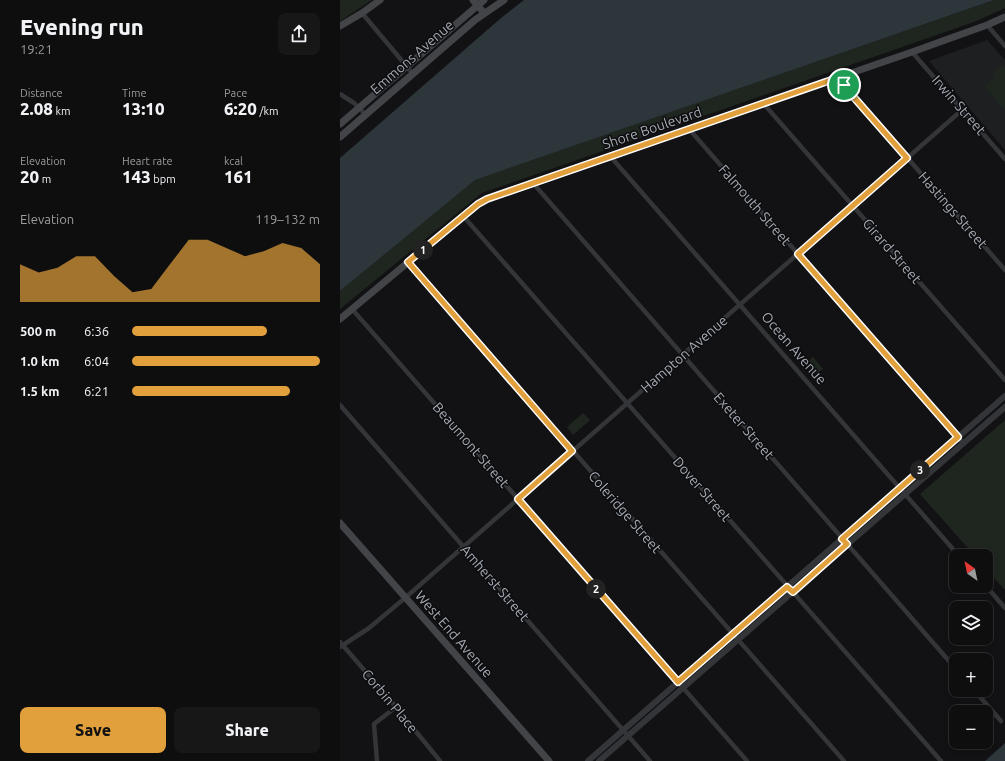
<!DOCTYPE html>
<html lang="en">
<head>
<meta charset="utf-8">
<style>
  :root { --surface:#0e0e0f; --page:#171718; --text:#f1f3f6; --muted:#9b9c9e; --line:#2e2e2f; --accent:#e2a03c }
  body { margin:0; font-family:Ubuntu,sans-serif; background:var(--page); color:var(--text); height:100vh; display:flex; flex-direction:column; font-size:15px; white-space:nowrap }
  * { box-sizing:border-box; margin:0 }
  p { font-size:13px; color:var(--muted) }
  .icon { flex:none; width:22px; height:22px; fill:none; stroke:currentColor; stroke-width:2; stroke-linecap:round; stroke-linejoin:round }
  .map { position:relative; flex:1; overflow:hidden }
  .side { display:flex; flex-direction:column; background:var(--surface); width:340px }
  .side>* { flex:none }
  .needle { width:26px; rotate:327deg }
  .controls { position:absolute; left:609px; top:549px; display:grid; gap:8px }
  .controls a { display:grid; place-items:center; width:44px; height:44px; border-radius:8px; background:var(--surface); box-shadow:0 2px 6px #0003,0 0 0 1px var(--line); font-size:20px }
  .pin { position:absolute; display:grid; place-items:center; width:34px; height:34px; color:#fff; margin:-17px; border:2px solid #fff; border-radius:50%; box-shadow:0 1px 4px #0007 }
  .km { position:absolute; width:20px; height:20px; margin:-10px; border-radius:50%; background:#222; color:#fff; font-size:11px; line-height:20px; text-align:center }
  .round { display:grid; place-items:center; flex:none; width:42px; height:42px; border-radius:8px; background:var(--page) }
  .headline { display:flex; align-items:center; justify-content:space-between; height:68px; padding:0 20px }
  h1 { font-size:22px; font-weight:800; line-height:30px }
  .stats { display:grid; grid-template-columns:repeat(3,1fr); gap:6px; height:68px; padding:4px 20px }
  .stats div { display:grid; align-content:center }
  .stats b { font-size:17px; font-weight:800 }
  .stats small { font-size:11px; font-weight:400 }
  .stats p { font-size:11px }
  .chart { height:112px; padding:8px 20px }
  .chart p { display:flex; justify-content:space-between }
  .chart svg { width:100%; height:72px; margin-top:4px; fill:var(--accent); opacity:.7 }
  .button { display:flex; gap:8px; margin-top:auto; padding:8px 20px }
  .button a { flex:1; height:46px; border-radius:8px; background:var(--accent); color:#111; font-size:16px; font-weight:800; line-height:46px; text-align:center }
  .button a+a { background:var(--page); color:var(--text) }
  ul { padding:0 20px; list-style:none; font-size:13px }
  li { display:grid; grid-template-columns:64px 48px 1fr; align-items:center; height:30px }
  li i { height:10px; border-radius:5px; background:var(--accent) }
  main { display:flex; flex:1; min-height:0 }
  .map>svg:first-child { display:block }
  .built { fill:#1e1f21 }
  .green { fill:#1f261f }
  .water { fill:#2d363b }
  .lines { fill:none; stroke-linecap:round; stroke-linejoin:round }
  .minor { stroke:#343538; stroke-width:4.5 }
  .tertiary { stroke:#343538; stroke-width:6 }
  .secondary { stroke:#424448; stroke-width:7 }
  .route-casing { stroke:#fff; stroke-width:8 }
  .route { stroke:#e2a03c; stroke-width:5 }
  .labels { text-anchor:middle; stroke-width:3; stroke-linejoin:round; paint-order:stroke }
  .street-label { font-size:14px; fill:#a5aab3; stroke:#0d0d0f }
</style>
</head>
<body>
<main>
<section class="side">
<div class="headline"><div><h1>Evening run</h1><p>19:21</p></div><a class="round"><svg class="icon" aria-label="share" viewBox="0 0 24 24"><path d="M12 15V3M7 8l5-5 5 5M5 13v7h14v-7"/></svg></a></div>
<div class="stats">
<div><p>Distance</p><b>2.08<small> km</small></b></div>
<div><p>Time</p><b>13:10</b></div>
<div><p>Pace</p><b>6:20<small> /km</small></b></div>
</div>
<div class="stats">
<div><p>Elevation</p><b>20<small> m</small></b></div>
<div><p>Heart rate</p><b>143<small> bpm</small></b></div>
<div><p>kcal</p><b>161</b></div>
</div>
<div class="chart"><p><span>Elevation</span>119–132 m</p>
<svg viewBox="0 0 160 44" preserveAspectRatio="none"><path d="M0 44V21L10 26L20 23L30 16L40 16L50 28L60 38L70 36L80 21L90 6L100 6L110 11L120 16L130 13L140 8L150 11L160 21V44z"/></svg>
</div>
<ul>
<li><b>500 m</b>6:36<i style="width:72%"></i></li>
<li><b>1.0 km</b>6:04<i style="width:100%"></i></li>
<li><b>1.5 km</b>6:21<i style="width:84%"></i></li>
</ul>
<div class="button"><a>Save</a><a>Share</a></div>
</section>
<div class="map">
<svg width="665" height="761" viewBox="0 0 665 761">
  <rect width="100%" height="100%" fill="#121214"/>
  <path class="built" d="M 647,40 L 665,60 L 665,150 L 589,61 Z"/>
  <g class="green">
    <path d="M 0,0 L 32,0 L 0,21 Z"/>
    <path d="M 654,0 L 665,0 L 665,8 L 634,22 L 142,193 L 0,309 L 0,291 L 134,180 Z"/>
    <path d="M 663,65 L 665,67 L 665,110 L 644,86 L 654,78 L 653,73 Z"/>
    <path d="M 473,357 L 483,369 L 476,374 L 466,363 Z"/>
    <path d="M 243,413 L 250,420 L 233,435 L 227,427 Z"/>
    <path d="M 665,420 L 665,590 L 646,569 L 646,556 L 635,556 L 580,494 Z"/>
  </g>
  <g class="water">
    <path d="M 184,0 L 654,0 L 135,180 L 0,291 L 0,158 L 161,18 Z"/>
    <path d="M 665,743 L 665,761 L 645,761 Z"/>
  </g>
  <g class="lines">
    <g class="minor">
      <path d="M 22,13 L 73,74"/>
      <path d="M 647,25 L 665,46"/>
      <path d="M 572,52 L 665,159"/>
      <path d="M 497,77 L 665,270"/>
      <path d="M 0,94 L 14,103 L 26,115"/>
      <path d="M 423,103 L 665,380"/>
      <path d="M 349,129 L 623,443"/>
      <path d="M 270,156 L 619,556"/>
      <path d="M 193,183 L 616,669"/>
      <path d="M 124,217 L 601,761"/>
      <path d="M 68,262 L 504,761"/>
      <path d="M 12,309 L 407,761"/>
      <path d="M 0,405 L 310,761"/>
      <path d="M 646,586 L 665,608"/>
      <path d="M 0,642 L 56,707 L 100,761"/>
      <path d="M 0,647 L 29,628 L 65,598 L 622,110"/>
      <path d="M 634,690 L 661,721"/>
      <path d="M 37,761 L 34,724 L 56,707"/>
    </g>
    <g class="tertiary">
      <path d="M 248,761 L 665,396"/>
      <path d="M 259,761 L 665,407"/>
    </g>
    <g class="secondary">
      <path d="M 133,0 L 144,13"/>
      <path d="M 0,26 L 22,13 L 40,0"/>
      <path d="M 0,124 L 144,0"/>
      <path d="M 0,137 L 135,20 L 164,0"/>
      <path d="M 0,319 L 138,204 L 147,199 L 572,52 L 647,25 L 665,17"/>
      <path d="M 0,523 L 209,761"/>
    </g>
  </g>
  <g class="lines">
    <defs>
      <path id="route" d="M 497,78 L 567,158 L 458,254 L 618,437 L 502,539 L 507,544 L 453,592 L 447,587 L 338,682 L 178,499 L 232,451 L 68,262 L 138,204 L 147,199 Z"/>
    </defs>
    <use href="#route" class="route-casing"/>
    <use href="#route" class="route"/>
  </g>
  <g class="labels">
    <g class="street-label">
      <text transform="translate(72 57) rotate(-41)" y="5">Emmons Avenue</text>
      <text transform="translate(619 105) rotate(49)" y="5">Irwin Street</text>
      <text transform="translate(312 128) rotate(-19)" y="5">Shore Boulevard</text>
      <text transform="translate(415 205) rotate(49)" y="5">Falmouth Street</text>
      <text transform="translate(613 210) rotate(49)" y="5">Hastings Street</text>
      <text transform="translate(552 251) rotate(49)" y="5">Girard Street</text>
      <text transform="translate(454 348) rotate(49)" y="5">Ocean Avenue</text>
      <text transform="translate(344 354) rotate(-41)" y="5">Hampton Avenue</text>
      <text transform="translate(404 426) rotate(49)" y="5">Exeter Street</text>
      <text transform="translate(131 445) rotate(49)" y="5">Beaumont Street</text>
      <text transform="translate(362 489) rotate(49)" y="5">Dover Street</text>
      <text transform="translate(285 512) rotate(49)" y="5">Coleridge Street</text>
      <text transform="translate(155 583) rotate(49)" y="5">Amherst Street</text>
      <text transform="translate(114 634) rotate(49)" y="5">West End Avenue</text>
      <text transform="translate(50 701) rotate(50)" y="5">Corbin Place</text>
    </g>
  </g>
</svg>
<div class="controls">
<a><svg class="needle" viewBox="-14 -14 28 28"><path d="M0-13l5 13h-10z" fill="#e53935"/><path d="M0 13l5-13h-10z" fill="#9b9c9e"/></svg></a>
<a><svg class="icon" aria-label="layers" viewBox="0 0 24 24"><path d="M12 4l9 5-9 5-9-5zM3 14l9 5 9-5"/></svg></a>
<a>+</a>
<a>−</a>
</div>
<div class="pin" style="left:504px;top:85px;background:#1e9e55"><svg class="icon" aria-label="arrive" viewBox="0 0 24 24"><path d="M6 21V4h12l-3 4 3 4H6"/></svg></div>
<b class="km" style="left:83px;top:250px">1</b>
<b class="km" style="left:256px;top:589px">2</b>
<b class="km" style="left:580px;top:470px">3</b>
</div>
</main>
</body>
</html>
